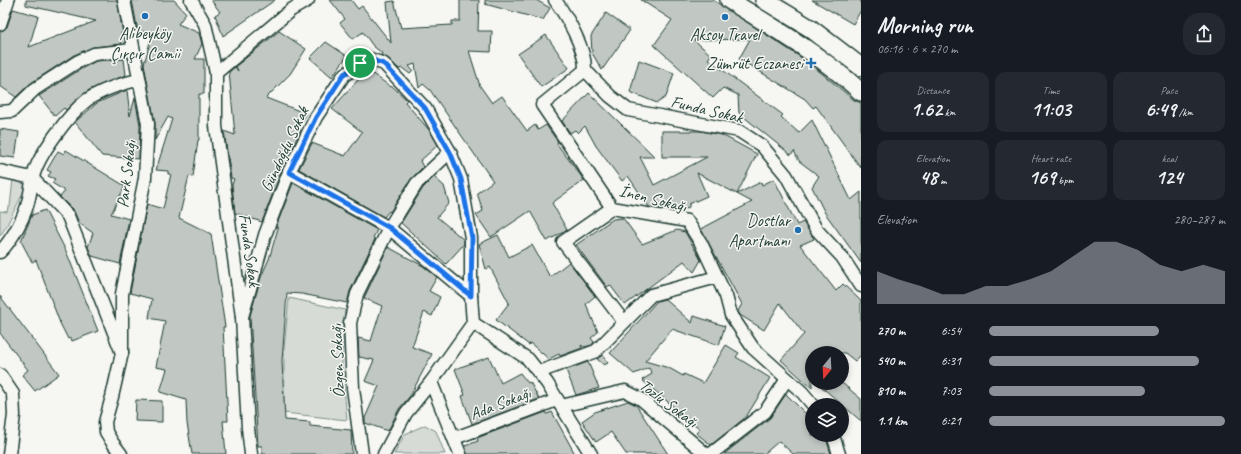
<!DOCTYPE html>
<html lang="en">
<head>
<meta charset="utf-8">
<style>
  :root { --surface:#171b24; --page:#242831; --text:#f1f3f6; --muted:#9ea1a6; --accent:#8c9099 }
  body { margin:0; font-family:Caveat,sans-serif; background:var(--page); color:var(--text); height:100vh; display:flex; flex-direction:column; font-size:15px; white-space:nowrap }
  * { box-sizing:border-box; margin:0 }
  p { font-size:13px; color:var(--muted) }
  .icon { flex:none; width:22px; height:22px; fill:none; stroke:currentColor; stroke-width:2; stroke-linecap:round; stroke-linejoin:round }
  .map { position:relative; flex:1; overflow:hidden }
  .side { display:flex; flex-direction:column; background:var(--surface); width:380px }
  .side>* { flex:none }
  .needle { width:26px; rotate:198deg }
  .tools { position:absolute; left:805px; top:346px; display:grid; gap:8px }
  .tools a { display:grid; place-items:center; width:44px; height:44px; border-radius:50%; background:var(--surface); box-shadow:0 2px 6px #0003; font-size:20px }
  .pin { position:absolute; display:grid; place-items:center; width:34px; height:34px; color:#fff; margin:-17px; border:2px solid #fff; border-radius:50%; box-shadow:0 1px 4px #0007 }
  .round { display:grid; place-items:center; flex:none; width:42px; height:42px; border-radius:16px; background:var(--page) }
  .overview { display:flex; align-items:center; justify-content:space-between; height:68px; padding:0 16px }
  h1 { font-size:22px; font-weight:700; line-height:30px }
  .metrics { display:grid; grid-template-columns:repeat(3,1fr); gap:6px; height:68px; padding:4px 16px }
  .metrics div { display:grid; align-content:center; border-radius:10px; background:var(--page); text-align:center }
  .metrics b { font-size:20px; font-weight:700 }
  .metrics small { font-size:11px; font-weight:400 }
  .metrics p { font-size:11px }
  .chart { height:112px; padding:8px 16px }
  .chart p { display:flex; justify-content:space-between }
  .chart svg { width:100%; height:72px; margin-top:4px; fill:var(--accent); opacity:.7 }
  ul { padding:0 16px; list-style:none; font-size:13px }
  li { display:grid; grid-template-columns:64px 48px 1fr; align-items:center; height:30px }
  li i { height:10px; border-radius:5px; background:var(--accent) }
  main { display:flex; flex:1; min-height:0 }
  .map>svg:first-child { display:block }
  .green { fill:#d6dbd6; stroke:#7a8c85 }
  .building { fill:#c1c8c3; stroke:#1f3d34 }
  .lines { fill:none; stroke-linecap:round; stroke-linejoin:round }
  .street-casing { stroke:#1f3d34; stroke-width:15 }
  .secondary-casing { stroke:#1f3d34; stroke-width:20 }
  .street { stroke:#f6f6f2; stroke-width:12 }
  .secondary { stroke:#f6f6f2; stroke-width:17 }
  .route-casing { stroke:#fff; stroke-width:8 }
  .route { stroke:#1a73e8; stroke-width:5 }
  .poi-dot { fill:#1f6fb2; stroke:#f6f6f2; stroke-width:1.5 }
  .labels { text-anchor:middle; stroke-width:3; stroke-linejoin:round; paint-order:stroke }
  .poi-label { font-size:17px; fill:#1f3d34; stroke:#f6f6f2 }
  .street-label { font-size:17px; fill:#1f3d34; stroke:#f6f6f2 }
</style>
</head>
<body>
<main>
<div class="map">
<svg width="861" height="454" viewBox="0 0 861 454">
  <rect width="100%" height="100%" fill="#f6f6f2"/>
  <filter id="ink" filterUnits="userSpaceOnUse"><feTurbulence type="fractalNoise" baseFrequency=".025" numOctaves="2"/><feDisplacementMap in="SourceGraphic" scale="8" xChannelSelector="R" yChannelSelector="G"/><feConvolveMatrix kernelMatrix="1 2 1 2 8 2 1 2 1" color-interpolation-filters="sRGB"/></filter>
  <g filter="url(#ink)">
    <g class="green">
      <path d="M 13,179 L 28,183 L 6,227 L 0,236 L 0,211 L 7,212 L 8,207 L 10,207 Z"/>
      <path d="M 289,298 L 345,310 L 342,365 L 347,420 L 284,413 L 284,349 Z"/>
      <path d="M 425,425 L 436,431 L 445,454 L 394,454 L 405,434 Z"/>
    </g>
    <g class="building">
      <path d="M 26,0 L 117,0 L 123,33 L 121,33 L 122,44 L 93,47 L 74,55 L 31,83 L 16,97 L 0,86 L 0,31 L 7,27 L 13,9 L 38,16 L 29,47 L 96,21 L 26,5 Z"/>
      <path d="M 132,0 L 174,0 L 186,13 L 178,24 L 199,33 L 202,44 L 195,59 L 204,59 L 204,94 L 199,94 L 199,140 L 198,140 L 193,177 L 189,176 L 179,218 L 211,234 L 225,327 L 223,327 L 228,421 L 223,421 L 226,454 L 192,454 L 187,423 L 186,400 L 160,392 L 167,369 L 156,367 L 165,321 L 149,318 L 152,299 L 130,293 L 147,204 L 163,209 L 171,174 L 168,174 L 168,171 L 156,170 L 172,119 L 168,117 L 155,140 L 155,123 L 144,64 L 153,31 L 138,32 Z"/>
      <path d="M 211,0 L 275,0 L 223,36 L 215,15 L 220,12 Z"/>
      <path d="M 330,0 L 351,0 L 358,9 L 362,6 L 391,43 L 387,2 L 394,1 L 401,28 L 452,25 L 452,21 L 460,21 L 460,0 L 479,0 L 478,31 L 492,31 L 491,52 L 469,51 L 480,86 L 492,103 L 502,96 L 527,131 L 535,125 L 538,130 L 546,125 L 558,142 L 557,144 L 584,180 L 552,203 L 567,230 L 547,241 L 530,211 L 491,237 L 476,215 L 483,211 L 477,193 L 493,181 L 430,90 L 423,84 L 419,88 L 415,64 L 409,66 L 413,71 L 410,74 L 402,68 L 399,69 L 389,59 L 381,55 L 382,53 L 373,46 L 363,32 L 353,39 L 340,23 L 345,19 Z"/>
      <path d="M 485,0 L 536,0 L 550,8 L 543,20 L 485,4 Z"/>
      <path d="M 641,0 L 713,0 L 808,62 L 854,100 L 861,103 L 861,168 L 816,106 L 813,108 L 805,99 L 739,59 L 750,39 L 694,40 L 711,55 L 708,59 L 783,115 L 781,117 L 799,133 L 812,120 L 851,200 L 861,192 L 861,263 L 825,213 L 812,187 L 819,176 L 799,161 L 794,151 L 791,155 L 739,113 L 738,95 L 723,88 L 713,98 L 654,45 L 672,20 Z"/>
      <path d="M 812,0 L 861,0 L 861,10 L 853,24 Z"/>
      <path d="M 606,13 L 630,30 L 602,70 L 592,53 L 591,36 Z"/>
      <path d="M 279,31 L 306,49 L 290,74 L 266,98 L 307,114 L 298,127 L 301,130 L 282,169 L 262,222 L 235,213 L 232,185 L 234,179 L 231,178 L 224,131 L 235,135 L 229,72 L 235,67 L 238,71 L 236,66 Z"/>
      <path d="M 546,35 L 569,68 L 541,87 L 518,54 Z"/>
      <path d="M 326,42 L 347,56 L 332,77 L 310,58 Z"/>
      <path d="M 124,59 L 126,75 L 89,90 L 66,110 L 64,108 L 55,116 L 39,96 L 81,69 L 96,61 Z"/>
      <path d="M 639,60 L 674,73 L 666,97 L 657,103 L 630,92 Z"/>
      <path d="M 367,70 L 391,87 L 392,86 L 407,100 L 405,102 L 430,131 L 438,145 L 420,161 L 423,167 L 411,179 L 390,212 L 389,211 L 384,217 L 299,169 L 312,143 L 345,156 L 362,132 L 332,109 Z"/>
      <path d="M 127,90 L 130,116 L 135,98 L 140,125 L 139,159 L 102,156 L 75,122 L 97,103 Z"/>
      <path d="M 589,93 L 655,157 L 640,157 L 654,185 L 707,157 L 662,157 L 662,131 L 700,131 L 722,135 L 757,154 L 737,194 L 697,173 L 707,196 L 689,204 L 689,207 L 680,212 L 660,209 L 658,205 L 654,208 L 649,207 L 628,176 L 622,181 L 596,146 L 585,126 L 578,133 L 575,130 L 570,133 L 562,121 Z"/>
      <path d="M 0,129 L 19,132 L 15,158 L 0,156 Z"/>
      <path d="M 66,150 L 125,186 L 111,214 L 129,219 L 120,264 L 92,256 L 88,247 L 93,233 L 79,223 L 74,211 L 60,197 L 65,191 L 52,183 L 55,179 L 48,176 L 51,172 L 47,170 L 58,151 L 64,154 Z"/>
      <path d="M 434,177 L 444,186 L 449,203 L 437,217 L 464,240 L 464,244 L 446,264 L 401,223 L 423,188 Z"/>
      <path d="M 774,179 L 797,225 L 803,222 L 814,239 L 800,245 L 836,291 L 843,284 L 861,301 L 861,355 L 855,361 L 845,353 L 812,353 L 812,388 L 781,360 L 804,334 L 780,303 L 764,330 L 740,315 L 738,311 L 742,304 L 701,229 L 752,202 L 737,194 L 761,182 L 762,185 Z"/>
      <path d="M 293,183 L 377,230 L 373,238 L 375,239 L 350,291 L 347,303 L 302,294 L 287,293 L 282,361 L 285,420 L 310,422 L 310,426 L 351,430 L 352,454 L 262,454 L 262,446 L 258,446 L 250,316 L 261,277 L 269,259 L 278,228 L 276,227 Z"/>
      <path d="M 45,210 L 66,251 L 98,331 L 72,341 L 71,338 L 68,339 L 60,323 L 36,260 L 32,262 L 21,241 L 32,215 Z"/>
      <path d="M 623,218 L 642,244 L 677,230 L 685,232 L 701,260 L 694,272 L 684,261 L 625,305 L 610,285 L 607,287 L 576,245 L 613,219 Z"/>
      <path d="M 498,235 L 509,257 L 532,245 L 550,277 L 569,262 L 595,296 L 586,304 L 598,332 L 591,338 L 594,342 L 592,345 L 584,347 L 581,345 L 582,348 L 560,356 L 559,354 L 549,359 L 530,343 L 529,345 L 496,320 L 509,303 L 490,267 L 486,269 L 479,244 Z"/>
      <path d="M 388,247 L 423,266 L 437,277 L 429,291 L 440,297 L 432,316 L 424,312 L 412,347 L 432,354 L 410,396 L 399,409 L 388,431 L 365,423 L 365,418 L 379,386 L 365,381 L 374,360 L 359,357 L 358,338 L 371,341 L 382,306 L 364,298 Z"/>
      <path d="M 0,296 L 59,374 L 35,391 L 22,375 L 28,370 L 0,333 Z"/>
      <path d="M 665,299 L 692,323 L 694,316 L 725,326 L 719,345 L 672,329 L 645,361 L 669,368 L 683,376 L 684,374 L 703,383 L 726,345 L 739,353 L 736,357 L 770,378 L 746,417 L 711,445 L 696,433 L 700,429 L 642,380 L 652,374 L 649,368 L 634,374 L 610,353 L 657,301 Z"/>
      <path d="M 602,355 L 608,363 L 604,365 L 597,359 Z"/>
      <path d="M 489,357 L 501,383 L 520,373 L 528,383 L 530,382 L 539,399 L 472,424 L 462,396 L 465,395 L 455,369 Z"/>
      <path d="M 588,362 L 599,388 L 576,395 L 566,370 Z"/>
      <path d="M 817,383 L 842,383 L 861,399 L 861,421 Z"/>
      <path d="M 786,394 L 812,420 L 812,435 L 825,435 L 831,454 L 793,454 L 779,441 L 764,454 L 724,454 L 770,418 Z"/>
      <path d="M 136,400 L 162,401 L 162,422 L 135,421 Z"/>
      <path d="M 628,401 L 636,405 L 668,454 L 626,454 L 611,432 L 596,442 L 582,421 L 595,412 Z"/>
      <path d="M 546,412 L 547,414 L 552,412 L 575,454 L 467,454 L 465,446 L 478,441 L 477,438 Z"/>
    </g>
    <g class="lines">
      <defs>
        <g id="street">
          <path d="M 191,0 L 205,24 L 216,73"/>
          <path d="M 555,0 C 567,17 586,49 585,70 L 610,96 L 628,110 L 739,131 L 762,146 L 786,175 L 816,229 L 842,257 L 861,286"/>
          <path d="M 0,24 L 8,0"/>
          <path d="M 585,70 L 542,105 L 612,208 L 687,221 L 701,243 L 726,296 L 731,315 L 753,348 L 802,392 L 813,405"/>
          <path d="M 0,112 L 12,111 L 35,89 L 77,62 L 94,54 L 133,50"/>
          <path d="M 0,171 L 32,178 L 68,216 L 122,353 L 112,397 L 105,422 L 106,432 L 112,442 L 121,454"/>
          <path d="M 289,172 L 389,228 L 471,296"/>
          <path d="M 612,208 L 563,242 L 624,322"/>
          <path d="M 0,252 C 12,240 26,215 29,198 C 31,191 31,184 33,177 C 38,155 69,114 87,100 C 103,89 120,84 138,80"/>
          <path d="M 242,317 L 265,235 L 289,172 L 316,117 L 344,75 L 370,59 L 384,64 L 425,108 L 450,152 L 461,179 L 471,238 L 471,296 L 473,323 L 528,359 L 547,383 L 591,454"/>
          <path d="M 122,353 L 122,294 L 145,178 L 148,124 L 124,0"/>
          <path d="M 539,372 L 596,351 L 651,295 L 717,277"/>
          <path d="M 0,375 L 13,394 L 14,415 L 9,454"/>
          <path d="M 431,382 L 460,454"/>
          <path d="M 561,406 L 625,391 L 641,399 L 706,454"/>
          <path d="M 833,435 L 839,454"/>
          <path d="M 455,438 L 557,400"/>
          <path d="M 251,454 L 248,428 L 242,317 L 216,126 L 216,73 L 291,10 L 308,0"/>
          <path d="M 362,454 L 353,388 L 350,323 L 357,294 L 389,228 L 417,183 L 450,152"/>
          <path d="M 384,454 L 406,413 L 431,382 L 473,323"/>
          <path d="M 711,454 L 765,412 L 787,379"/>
        </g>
        <g id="secondary">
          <path d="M 729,0 C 774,28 821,55 861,92"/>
          <path d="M 764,0 L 810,28 L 861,67"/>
        </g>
      </defs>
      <use href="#street" class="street-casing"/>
      <use href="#secondary" class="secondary-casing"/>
      <use href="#street" class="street"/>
      <use href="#secondary" class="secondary"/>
    </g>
  </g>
  <g class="lines" filter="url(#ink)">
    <defs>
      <path id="route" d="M 370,59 L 384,64 L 425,108 L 450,152 L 461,179 L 472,238 L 471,296 L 390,228 L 289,172 L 316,117 L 344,74 Z"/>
    </defs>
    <use href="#route" class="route-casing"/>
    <use href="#route" class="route"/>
  </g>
  <g class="poi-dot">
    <circle cx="145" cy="16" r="4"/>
    <circle cx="725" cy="17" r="4"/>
    <path d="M809 57h4v4h4v4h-4v4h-4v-4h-4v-4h4z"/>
    <circle cx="798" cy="230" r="4"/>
  </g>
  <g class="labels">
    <g class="poi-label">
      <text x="145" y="39">Alibeyköy<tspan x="145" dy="20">Çırçır Camii</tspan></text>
      <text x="725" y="40">Aksoy Travel</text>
      <text x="803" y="69" text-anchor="end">Zümrüt Eczanesi</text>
      <text x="790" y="226" text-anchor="end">Dostlar<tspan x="790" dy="20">Apartmanı</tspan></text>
    </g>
    <g class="street-label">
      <text transform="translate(707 109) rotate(13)" y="6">Funda Sokak</text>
      <text transform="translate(284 149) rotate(-65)" y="6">Gündoğdu Sokak</text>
      <text transform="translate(126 174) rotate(-83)" y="6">Park Sokağı</text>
      <text transform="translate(653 198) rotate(14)" y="6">İnen Sokağı</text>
      <text transform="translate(250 250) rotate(82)" y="6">Funda Sokak</text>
      <text transform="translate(337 361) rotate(-92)" y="6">Özgen Sokağı</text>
      <text transform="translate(500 403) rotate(-21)" y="6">Ada Sokağı</text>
      <text transform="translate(669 403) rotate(37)" y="6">Tozlu Sokağı</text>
    </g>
  </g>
</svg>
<div class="tools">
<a><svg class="needle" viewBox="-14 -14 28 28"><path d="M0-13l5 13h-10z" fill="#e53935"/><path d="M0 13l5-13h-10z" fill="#9ea1a6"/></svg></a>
<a><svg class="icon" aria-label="layers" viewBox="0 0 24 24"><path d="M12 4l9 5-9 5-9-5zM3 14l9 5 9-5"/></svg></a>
</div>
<div class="pin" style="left:360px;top:63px;background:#1e9e55"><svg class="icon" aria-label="arrive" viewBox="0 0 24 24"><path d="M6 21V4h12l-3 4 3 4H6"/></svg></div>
</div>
<section class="side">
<div class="overview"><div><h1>Morning run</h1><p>06:16 · 6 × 270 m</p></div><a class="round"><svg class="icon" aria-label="share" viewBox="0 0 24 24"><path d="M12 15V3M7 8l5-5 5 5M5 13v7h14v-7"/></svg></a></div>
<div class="metrics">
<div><p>Distance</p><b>1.62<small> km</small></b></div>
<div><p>Time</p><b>11:03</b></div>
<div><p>Pace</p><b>6:49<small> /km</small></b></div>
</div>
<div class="metrics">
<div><p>Elevation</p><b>48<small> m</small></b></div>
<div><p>Heart rate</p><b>169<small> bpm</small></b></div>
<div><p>kcal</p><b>124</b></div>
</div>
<div class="chart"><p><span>Elevation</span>280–287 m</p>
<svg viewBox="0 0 160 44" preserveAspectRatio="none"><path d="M0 44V24L10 29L20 33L30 38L40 38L50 33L60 33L70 29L80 24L90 15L100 6L110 6L120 11L130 20L140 24L150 20L160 24V44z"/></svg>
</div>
<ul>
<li><b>270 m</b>6:54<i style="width:72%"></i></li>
<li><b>540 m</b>6:31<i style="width:89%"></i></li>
<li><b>810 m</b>7:03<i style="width:66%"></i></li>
<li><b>1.1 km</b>6:21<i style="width:100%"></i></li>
</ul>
</section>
</main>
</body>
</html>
